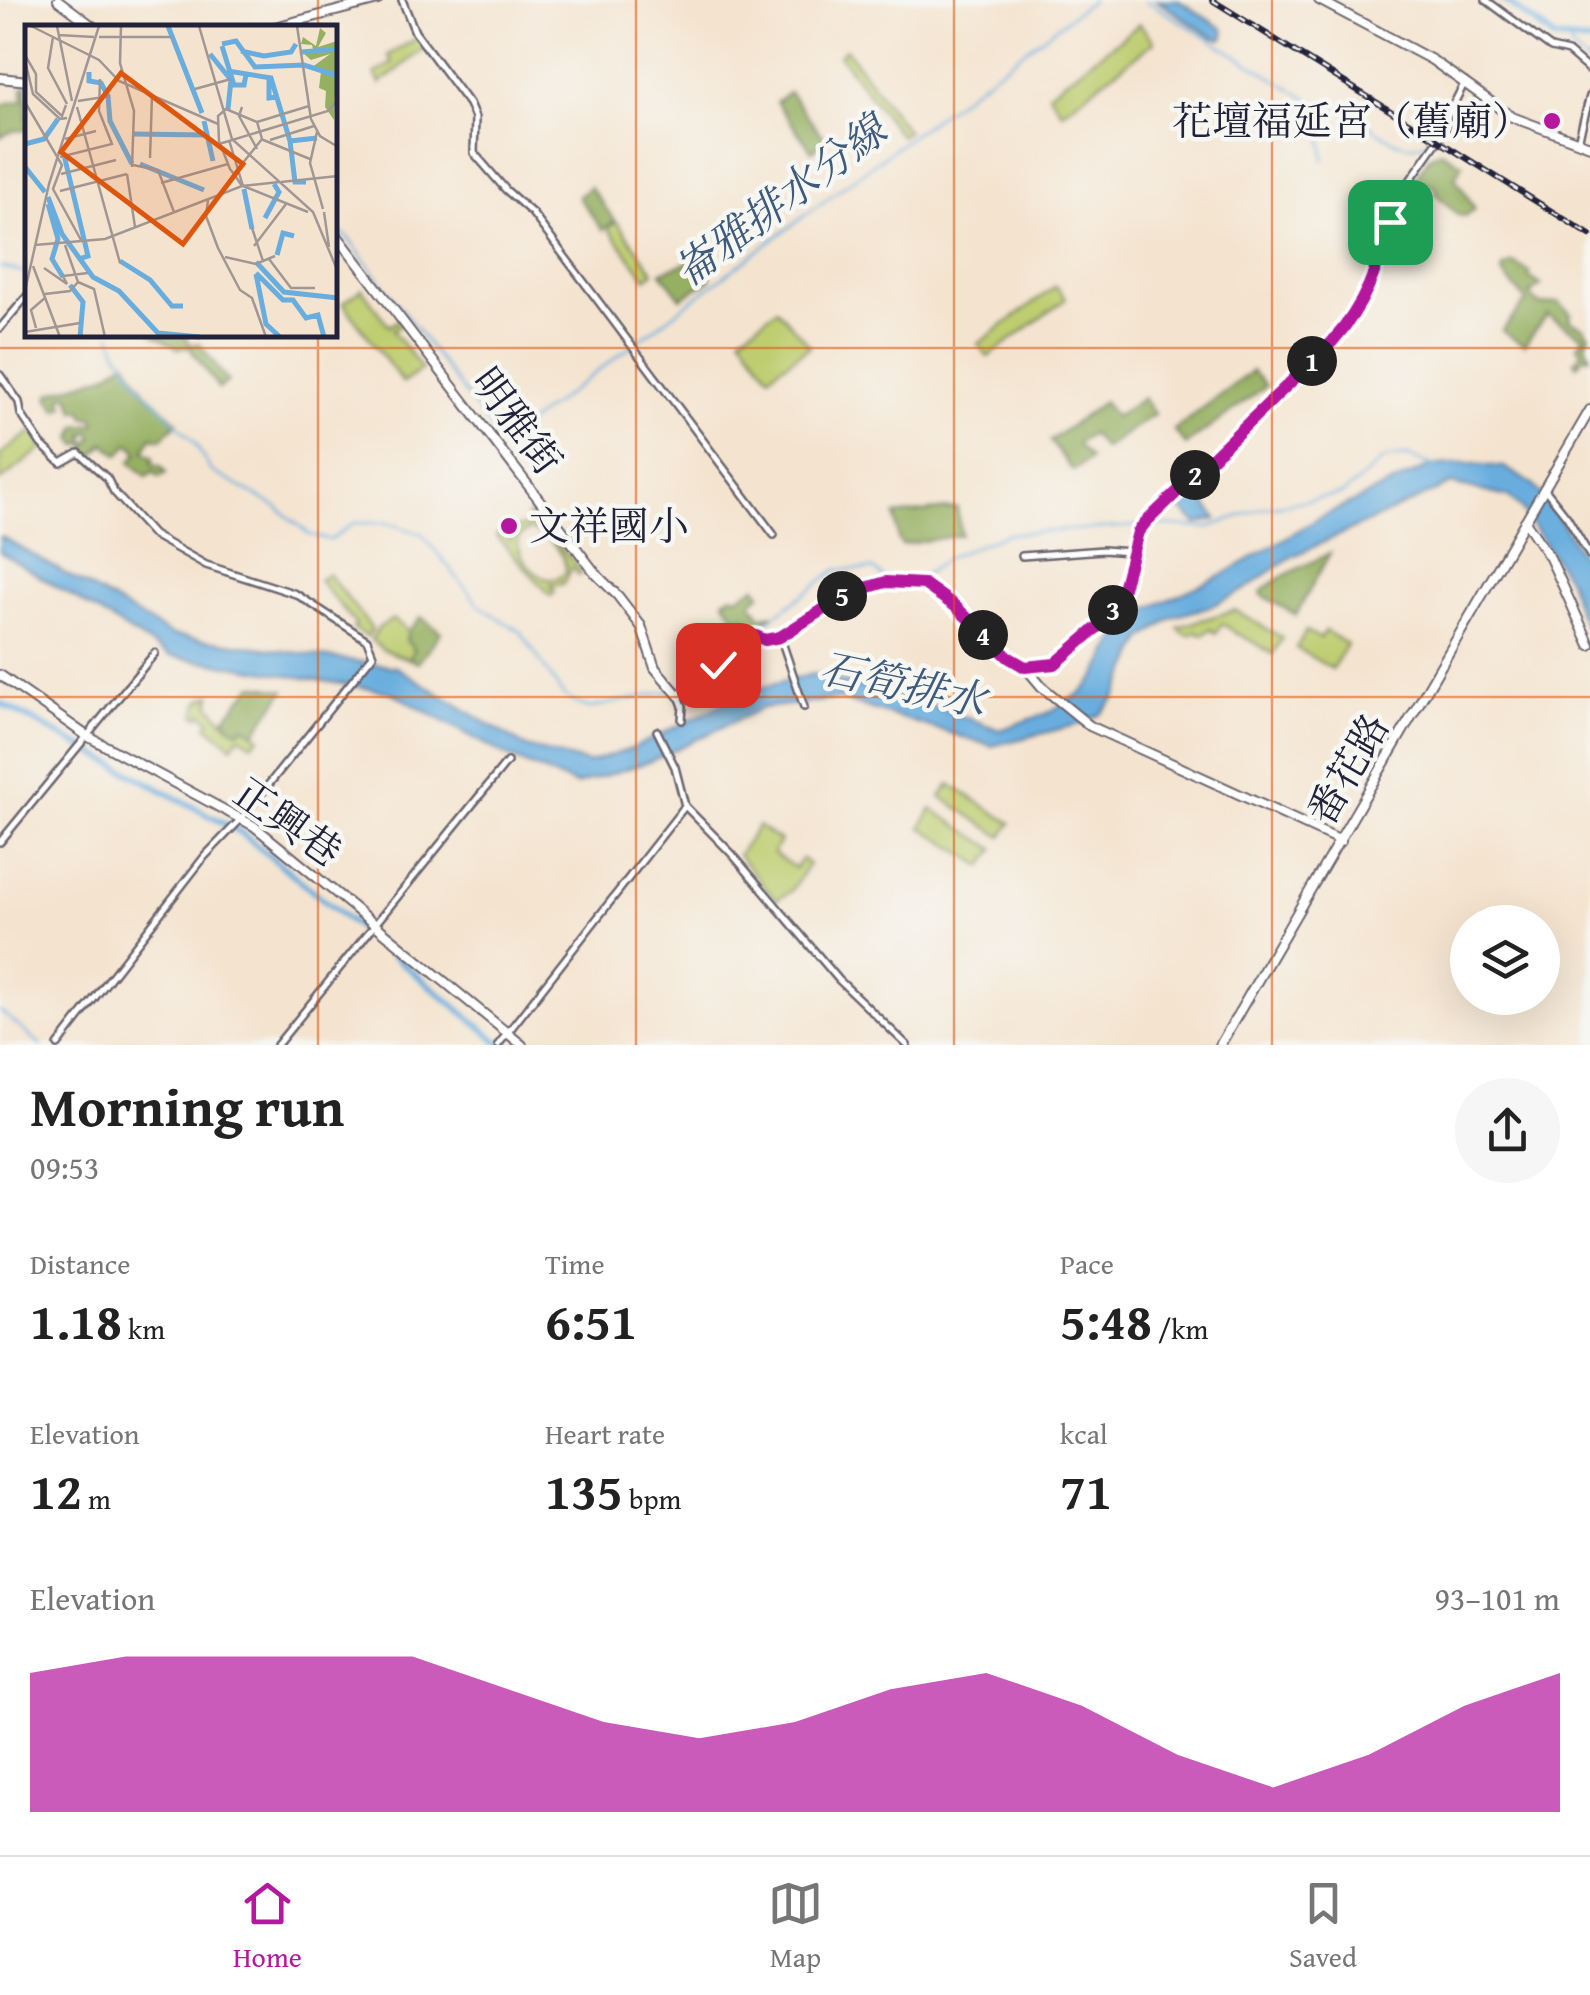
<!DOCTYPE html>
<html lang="en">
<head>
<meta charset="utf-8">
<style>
  :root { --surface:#fff; --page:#f6f6f6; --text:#222; --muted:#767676; --line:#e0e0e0; --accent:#b5179e }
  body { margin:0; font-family:"Gentium Book Plus","Noto Serif TC",serif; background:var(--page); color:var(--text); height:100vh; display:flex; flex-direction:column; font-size:38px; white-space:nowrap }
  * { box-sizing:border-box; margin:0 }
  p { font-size:32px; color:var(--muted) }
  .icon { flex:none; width:55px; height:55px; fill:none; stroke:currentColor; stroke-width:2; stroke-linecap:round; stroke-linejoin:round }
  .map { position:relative; height:1045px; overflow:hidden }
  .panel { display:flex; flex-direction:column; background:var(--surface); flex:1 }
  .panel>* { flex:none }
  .buttons { position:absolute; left:1450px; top:905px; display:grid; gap:20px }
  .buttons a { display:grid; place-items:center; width:110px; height:110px; border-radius:50%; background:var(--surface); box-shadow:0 10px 40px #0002; font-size:50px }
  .pin { position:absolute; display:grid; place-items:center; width:85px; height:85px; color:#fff; margin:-42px; border-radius:20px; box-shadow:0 5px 15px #0006 }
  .km { position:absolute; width:50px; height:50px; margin:-25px; border-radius:50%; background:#222; color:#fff; font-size:28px; line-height:50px; text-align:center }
  .round { display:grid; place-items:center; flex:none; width:105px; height:105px; border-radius:52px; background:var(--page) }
  .head { display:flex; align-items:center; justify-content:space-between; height:170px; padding:0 30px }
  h1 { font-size:55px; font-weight:600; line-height:75px }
  .figures { display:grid; grid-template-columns:repeat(3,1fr); gap:15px; height:170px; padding:10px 30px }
  .figures div { display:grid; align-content:center }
  .figures b { font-size:50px; font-weight:600 }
  .figures small { font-size:28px; font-weight:400 }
  .figures p { font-size:28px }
  .chart { height:280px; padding:20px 30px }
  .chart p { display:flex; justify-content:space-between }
  .chart svg { width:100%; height:180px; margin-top:10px; fill:var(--accent); opacity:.7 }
  .menu { display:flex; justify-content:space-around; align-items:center; height:140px; border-top:2px solid var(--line); background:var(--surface); font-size:28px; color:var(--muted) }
  .menu a { display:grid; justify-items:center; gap:5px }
  .menu .active { color:var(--accent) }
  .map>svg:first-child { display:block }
  .green { fill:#becd6f; stroke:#707855; stroke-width:2.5; fill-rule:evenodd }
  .forest { fill:#96b062; stroke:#5c694e; stroke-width:2.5 }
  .water { fill:#68adde; stroke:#45688c; stroke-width:2.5 }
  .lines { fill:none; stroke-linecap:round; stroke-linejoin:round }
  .stream { stroke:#68adde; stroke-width:2.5 }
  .canal { stroke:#68adde; stroke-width:6 }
  .street-casing { stroke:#6c666f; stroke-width:10 }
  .secondary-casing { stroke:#6c666f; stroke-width:12 }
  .street { stroke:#fff; stroke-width:5 }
  .secondary { stroke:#fff; stroke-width:8 }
  .rail-casing { stroke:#22223b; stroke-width:6 }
  .rail { stroke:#f6f6f2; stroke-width:2.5; stroke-dasharray:8; stroke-linecap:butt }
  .route-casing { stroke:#fff; stroke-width:20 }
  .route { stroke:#b5179e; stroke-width:12 }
  .grid { fill:none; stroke:#de560e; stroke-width:2.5; stroke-opacity:0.55 }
  .poi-dot { fill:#b5179e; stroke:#f6f6f2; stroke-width:4 }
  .labels { text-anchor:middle; stroke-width:9; stroke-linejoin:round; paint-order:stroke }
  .poi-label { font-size:40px; fill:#22223b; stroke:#f6f6f2; text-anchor:end }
  .street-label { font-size:40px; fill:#22223b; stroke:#f6f6f2 }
  .water-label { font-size:42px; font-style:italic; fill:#3e5a7c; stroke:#f6f6f2 }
  .inset-river { fill:none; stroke:#68adde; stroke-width:5 }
  .inset-road { fill:none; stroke:#a09694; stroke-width:2.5 }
  .view { fill:#de560e; fill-opacity:0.15; stroke:#de560e; stroke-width:5 }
  .inset-edge { fill:none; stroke:#22223b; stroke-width:5 }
</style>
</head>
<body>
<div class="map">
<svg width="1590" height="1045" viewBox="0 0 1590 1045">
  <rect width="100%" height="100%" fill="#f6f6f2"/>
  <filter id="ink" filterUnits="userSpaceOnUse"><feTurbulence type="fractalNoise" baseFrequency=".01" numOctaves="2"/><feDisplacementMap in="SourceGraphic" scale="20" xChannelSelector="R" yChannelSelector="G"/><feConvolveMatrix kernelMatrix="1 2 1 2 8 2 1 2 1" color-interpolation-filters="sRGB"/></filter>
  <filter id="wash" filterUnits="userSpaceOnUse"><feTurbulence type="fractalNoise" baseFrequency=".0048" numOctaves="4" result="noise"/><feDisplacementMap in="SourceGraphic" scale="40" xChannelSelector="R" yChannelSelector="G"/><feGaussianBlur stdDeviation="2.25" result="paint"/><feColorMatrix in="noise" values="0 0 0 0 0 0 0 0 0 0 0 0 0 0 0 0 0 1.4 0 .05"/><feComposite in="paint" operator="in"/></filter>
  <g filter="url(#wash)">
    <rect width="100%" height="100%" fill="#f4e4cf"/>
    <g class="green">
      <path d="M 1140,24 L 1154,42 L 1062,112 L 1048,93 Z"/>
      <path d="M 419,37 L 427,46 L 380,84 L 375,74 L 392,63 L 388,55 Z"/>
      <path d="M 846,49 L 907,131 L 900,136 L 839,55 Z"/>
      <path d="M 617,222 L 654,272 L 646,278 L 608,228 Z"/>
      <path d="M 1056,286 L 1066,299 L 988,357 L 978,344 Z"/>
      <path d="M 362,289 L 389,326 L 401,318 L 405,322 L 393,331 L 422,369 L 403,383 L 343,303 Z"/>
      <path d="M 777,309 L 810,346 L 769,375 L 741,336 Z"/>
      <path d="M 32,431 L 43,448 L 0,481 L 0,455 Z"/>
      <path d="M 531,513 L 583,572 L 579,575 L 572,567 L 563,584 L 551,586 L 555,592 L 551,596 L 496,536 L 500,532 L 510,541 L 517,528 L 531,524 L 527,517 ZM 528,530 C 545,531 567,554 566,572 C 547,595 515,558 518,538 Z"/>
      <path d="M 328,574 L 372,629 L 367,637 L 353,628 L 356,625 L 319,580 Z"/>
      <path d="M 1235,610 L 1282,638 L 1273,654 L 1222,624 L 1216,633 L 1210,629 L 1203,635 L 1196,631 L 1191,635 L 1183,633 L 1178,627 Z"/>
      <path d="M 393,619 L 408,631 L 415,650 L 409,659 L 383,650 L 371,640 L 378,628 Z"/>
      <path d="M 1306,631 L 1320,638 L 1325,631 L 1347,644 L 1332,669 L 1296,648 Z"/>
      <path d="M 211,695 L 210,705 L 228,725 L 244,726 L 260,737 L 252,744 L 240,736 L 232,746 L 207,726 L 210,721 L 202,713 L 199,717 L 195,715 L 200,700 Z"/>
      <path d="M 950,784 L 1011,823 L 1002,837 L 941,797 Z"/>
      <path d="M 932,809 L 995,849 L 983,866 L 921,827 Z"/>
      <path d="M 758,826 L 780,841 L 773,853 L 795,868 L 802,859 L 809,864 L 790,892 L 776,900 L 738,855 Z"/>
    </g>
    <g class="forest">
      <path d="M 27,85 L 27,130 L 13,131 L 0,137 L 0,105 L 23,100 L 23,87 Z"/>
      <path d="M 789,92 L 826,141 L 812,151 L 776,102 Z"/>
      <path d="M 1441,151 L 1463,164 L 1455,177 L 1475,209 L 1466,216 L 1458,215 L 1436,194 L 1437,189 L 1426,182 L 1420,190 L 1412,184 L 1429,157 Z"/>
      <path d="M 590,187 L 615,221 L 603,230 L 578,197 Z"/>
      <path d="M 694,260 L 696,267 L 711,264 L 710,280 L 681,298 L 661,272 Z"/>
      <path d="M 1513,263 L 1530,272 L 1529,277 L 1541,285 L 1529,294 L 1540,305 L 1559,302 L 1571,314 L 1569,320 L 1583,327 L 1589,335 L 1586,345 L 1590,357 L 1585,356 L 1577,365 L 1574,361 L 1582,352 L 1577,346 L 1584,337 L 1547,315 L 1524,345 L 1502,331 L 1526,301 L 1502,273 L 1503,268 Z"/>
      <path d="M 154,335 L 184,335 L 191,345 L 199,343 L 228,381 L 219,389 L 189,347 L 179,349 Z"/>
      <path d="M 126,361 L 146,392 L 177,422 L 162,439 L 152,437 L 144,451 L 154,457 L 152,463 L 162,467 L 166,473 L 159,477 L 153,471 L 147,477 L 130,462 L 137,454 L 136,449 L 129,444 L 119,455 L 104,443 L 90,459 L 85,449 L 93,437 L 91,432 L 84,434 L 86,443 L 78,445 L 73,438 L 77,426 L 95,424 L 93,417 L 86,418 L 82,410 L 75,411 L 69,395 L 61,397 L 64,407 L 57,410 L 48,397 L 51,393 L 106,375 Z"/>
      <path d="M 1252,371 L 1266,386 L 1186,445 L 1174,430 Z"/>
      <path d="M 1143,398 L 1154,414 L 1104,449 L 1091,434 L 1077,444 L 1090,459 L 1073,471 L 1050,441 L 1103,402 L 1115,417 Z"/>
      <path d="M 957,508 L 961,535 L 902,545 L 898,539 L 895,515 Z"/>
      <path d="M 1330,553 L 1296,615 L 1263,596 L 1261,592 L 1279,578 Z"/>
      <path d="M 756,586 L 761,594 L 751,602 L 760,616 L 774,614 L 744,636 L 741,629 L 748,626 L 743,616 L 736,619 L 724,600 L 732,595 L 738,597 Z"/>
      <path d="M 421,617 L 441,632 L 418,663 L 409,659 L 414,650 L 406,640 L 408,631 Z"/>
      <path d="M 253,685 L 285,690 L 255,733 L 244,726 L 239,731 L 231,727 L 225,718 Z"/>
    </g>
    <g class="water">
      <path d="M 1156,0 L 1178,0 L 1223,29 L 1224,37 L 1221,40 L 1212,37 Z"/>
      <path d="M 1464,463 L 1504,467 L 1532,484 L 1556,513 L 1590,570 L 1590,635 L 1577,609 L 1568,579 L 1521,508 L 1508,497 L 1451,484 L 1291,557 L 1244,590 L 1211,606 L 1173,617 L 1143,639 L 1116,697 L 1101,714 L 1080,724 L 992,746 L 839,699 L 762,708 L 651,761 L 576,785 L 511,758 L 390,692 L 170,656 L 0,552 L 0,536 L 172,635 L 396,667 L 526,747 L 588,763 L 631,749 L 749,691 L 813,674 L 937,707 L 1000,730 L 1048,713 L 1082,692 L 1097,676 L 1115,640 L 1147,609 L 1221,576 L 1321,517 L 1430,466 Z"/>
      <path d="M 1191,488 L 1194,488 L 1217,519 L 1197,524 L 1178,506 L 1178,496 Z"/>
    </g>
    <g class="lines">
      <g class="stream">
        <path d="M 1145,0 L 1321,107 L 1324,160"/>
        <path d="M 1571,41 L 1571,48 L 1590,65"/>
        <path d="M 1321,107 C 1329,108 1339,108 1346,111 C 1371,121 1399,159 1428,140"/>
        <path d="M 335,227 L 348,238 L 502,443 L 1092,0"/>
        <path d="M 0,267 L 28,273"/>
        <path d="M 111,335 L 118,352 L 141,386 L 194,442 L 211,471 L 277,507 L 310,535 L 330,540 L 354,523 L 388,523 L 422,534 L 480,606 L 521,632 L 563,695 L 576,703 L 590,708 L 670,691"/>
        <path d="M 917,580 L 949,557 L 1006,534 L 1157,525 L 1207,528 L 1262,508 L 1343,494 L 1384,459 L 1407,456 L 1437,467"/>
        <path d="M 749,635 L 836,570 L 874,569 L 885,579"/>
        <path d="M 714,662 L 724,650 L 738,642"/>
        <path d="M 0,1011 L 41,1045"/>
      </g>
      <g class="canal">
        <path d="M 1504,0 L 1556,39 L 1590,42"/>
        <path d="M 0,703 L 240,832 L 503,1045"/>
      </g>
    </g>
  </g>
  <g filter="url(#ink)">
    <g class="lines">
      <defs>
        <g id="street">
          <path d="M 402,0 L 415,32 L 469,104 L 475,118 L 474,153 L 506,190 L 532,213 L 774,535"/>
          <path d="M 1486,0 L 1551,48 L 1568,52 L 1590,71"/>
          <path d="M 1578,141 L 1590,96"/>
          <path d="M 0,328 L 28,295"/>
          <path d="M 0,375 L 19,402 L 21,414 L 41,444 L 61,463 L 79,453 L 107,478 L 114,492 L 153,535 L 206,565 L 296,594 L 367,640 L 373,655 L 240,820 L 205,856 L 58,1045"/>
          <path d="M 1544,488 L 1567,517 L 1590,556"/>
          <path d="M 1022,556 L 1103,550 L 1130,552"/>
          <path d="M 781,639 L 804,707"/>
          <path d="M 1025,667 L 1055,664 L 1108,618 L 1122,592 L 1138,532 L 1145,522 L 1352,319 L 1366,296 L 1397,199 L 1444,132 L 1448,115 L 1465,82"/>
          <path d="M 679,696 L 683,706 L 682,720"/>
          <path d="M 657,731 L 675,767 L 685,806 L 733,855 L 839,980 L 907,1045"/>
          <path d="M 0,842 L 155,653"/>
          <path d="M 277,1045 L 507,762"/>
          <path d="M 498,1045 L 685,806"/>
        </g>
        <g id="secondary">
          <path d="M 58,0 L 95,28"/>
          <path d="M 1319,0 L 1432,60 L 1512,117 L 1590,146"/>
          <path d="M 271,28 L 378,0"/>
          <path d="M 0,78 L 28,81"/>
          <path d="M 335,233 L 596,574 L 618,596 L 641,626 L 655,668 L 679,696 L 749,637 L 756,636 L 765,640 L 781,637 L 832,602 L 864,586 L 878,582 L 918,582 L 955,606 L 995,646 L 1025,667 L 1042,687 L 1090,726 L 1341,841"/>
          <path d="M 1525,521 L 1550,558 L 1590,645"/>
          <path d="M 0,675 L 87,736 L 254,826 L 522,1045"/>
          <path d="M 1220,1045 L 1590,410"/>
        </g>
      </defs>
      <use href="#street" class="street-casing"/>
      <use href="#secondary" class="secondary-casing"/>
      <use href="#street" class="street"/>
      <use href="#secondary" class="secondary"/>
      <defs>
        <path id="rail" d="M 1212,0 L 1590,235"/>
      </defs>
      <use href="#rail" class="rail-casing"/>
      <use href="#rail" class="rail"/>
    </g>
  </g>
  <g class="lines" filter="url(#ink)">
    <defs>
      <path id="route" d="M 718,665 L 749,637 L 756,636 L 765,640 L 780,637 L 849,593 L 886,582 L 924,584 L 955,606 L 1008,657 L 1025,667 L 1055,664 L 1108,618 L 1122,592 L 1138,532 L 1146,522 L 1332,342 C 1366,304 1376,271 1390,222"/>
    </defs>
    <use href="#route" class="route-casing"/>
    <use href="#route" class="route"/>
  </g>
  <path class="grid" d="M 318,0 L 318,28M 636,0 L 636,1045M 954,0 L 954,1045M 1272,0 L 1272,1045M 318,335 L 318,1045M 0,348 L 1590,348M 0,697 L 1590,697"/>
  <g class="poi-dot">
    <circle cx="1552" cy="121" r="10"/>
    <circle cx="509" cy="526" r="10"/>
  </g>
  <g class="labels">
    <g class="poi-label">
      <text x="1532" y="135">花壇福延宮（舊廟）</text>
      <text x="529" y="540" text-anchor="start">文祥國小</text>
    </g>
    <g class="street-label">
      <text transform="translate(517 421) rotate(53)" y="14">明雅街</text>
      <text transform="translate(1348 769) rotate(-60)" y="14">番花路</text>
      <text transform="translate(288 822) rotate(35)" y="14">正興巷</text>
    </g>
    <g class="water-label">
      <text transform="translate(780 200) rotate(-37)" y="15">崙雅排水分線</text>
      <text transform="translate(903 684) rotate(12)" y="15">石筍排水</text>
    </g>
  </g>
  <g transform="translate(25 25)">
    <rect width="312" height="312" fill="#f4e4cf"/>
    <path d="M 295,3 L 301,8 L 293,22 L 312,16 L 309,95 L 300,82 L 301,66 L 294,63 L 296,47 L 286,43 L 305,29 L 286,35 L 278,28 L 289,28 L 287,20 L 276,19 L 278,12 L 291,21 Z" fill="#96b062"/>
    <path class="inset-river" d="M 143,1 L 177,88M 197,19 L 211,16 L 230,42 L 279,40 L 313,51M 197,21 L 209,60 L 219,60 L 221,50M 216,26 L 239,31 L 266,27 L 271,19M 277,27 L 313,24M 185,29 L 206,55 L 203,84M 203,46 L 246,53 L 265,116 L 292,113M 64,47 L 64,56 L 76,58 L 83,71 L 85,96 L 107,139M 244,52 L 244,73 L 253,72M 179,96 L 188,136M 109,109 L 180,110M 265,116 L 270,157 L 281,157M 0,119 L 19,114 L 33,94M 39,130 L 63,231 L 54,234M 115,139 L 179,165M 0,142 L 20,167M 219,164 L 227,204M 23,172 L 37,209 L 68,252 L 94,266 L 133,308 L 175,312M 23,179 L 33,214 L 27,234 L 38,252M 240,193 L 254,167 L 249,159M 252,230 L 258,208 L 269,211M 95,236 L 125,255 L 147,281 L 158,281M 231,237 L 259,267 L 313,273M 231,248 L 258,275 L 268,275 L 281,293 L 293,290 L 299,312M 231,249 L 241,299 L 255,312M 45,260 L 58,277 L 55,312"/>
    <path class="inset-road" d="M 6,1 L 74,35 L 94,56 L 193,99M 32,1 L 47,76M 96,1 L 95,38 L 109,86 L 107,142M 174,1 L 207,114 L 288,187 L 313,247M 272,1 L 286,94 L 295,111 L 313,122M 33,10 L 69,12M 28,12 L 23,43 L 42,79M 74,12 L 147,12M 0,30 L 11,49 L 11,67 L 37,91 L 41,80M 0,35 L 8,69 L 35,94 L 42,93M 170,64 L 206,54M 53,76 L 85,71M 0,77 L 37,140 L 28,164 L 56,215M 52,82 L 95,238M 217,82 L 214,91 L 232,124M 232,97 L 284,81M 292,107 L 285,138 L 298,184M 40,114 L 71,106M 236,114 L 285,134M 204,115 L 218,161 L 283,187M 245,115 L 289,101M 194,119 L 303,86 L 313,75M 35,132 L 87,119 L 74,86 L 75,54M 125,133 L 127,70M 108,140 L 133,145 L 149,187M 36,149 L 91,135M 102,149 L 110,202M 209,149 L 237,114 L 232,97 L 201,84 L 193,91 L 194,116 L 205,144 L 209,149 L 217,161M 256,157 L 313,151M 136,158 L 203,139M 35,166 L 102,149M 183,175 L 181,191 L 193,223 L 215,265 L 227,273 L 241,312M 299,187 L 304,222M 227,203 L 238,236M 10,220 L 80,214 L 217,161 L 254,157M 40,220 L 53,257 L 69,264 L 80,312M 229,221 L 261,179M 200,232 L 231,239 L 250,231M 244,234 L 266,263 L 290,263M 8,241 L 35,312M 19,243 L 42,259 L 38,251 L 63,248M 0,266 L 24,159 L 74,1M 20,269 L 45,266 L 53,257M 11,303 L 6,285 L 21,272M 0,307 L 55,298"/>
    <path class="view" d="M 96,48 L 218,139 L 158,219 L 36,127 Z"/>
    <rect width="312" height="312" class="inset-edge"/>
  </g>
</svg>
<div class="buttons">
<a><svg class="icon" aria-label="layers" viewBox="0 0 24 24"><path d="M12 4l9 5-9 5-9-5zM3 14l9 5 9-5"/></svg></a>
</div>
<div class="pin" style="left:1390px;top:222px;background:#1e9e55"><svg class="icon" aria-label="arrive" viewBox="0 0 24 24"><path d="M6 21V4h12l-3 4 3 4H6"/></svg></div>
<div class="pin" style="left:718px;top:665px;background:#d93025"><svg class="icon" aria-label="check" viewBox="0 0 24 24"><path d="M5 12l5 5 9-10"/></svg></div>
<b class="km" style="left:1312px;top:361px">1</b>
<b class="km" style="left:1195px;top:475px">2</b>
<b class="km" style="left:1113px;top:610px">3</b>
<b class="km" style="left:983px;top:635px">4</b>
<b class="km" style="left:842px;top:596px">5</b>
</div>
<section class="panel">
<div class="head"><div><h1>Morning run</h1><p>09:53</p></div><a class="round"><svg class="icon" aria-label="share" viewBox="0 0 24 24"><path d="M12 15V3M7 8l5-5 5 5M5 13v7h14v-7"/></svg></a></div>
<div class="figures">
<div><p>Distance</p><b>1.18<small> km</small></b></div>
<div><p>Time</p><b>6:51</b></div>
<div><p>Pace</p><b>5:48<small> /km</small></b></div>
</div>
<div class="figures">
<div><p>Elevation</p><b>12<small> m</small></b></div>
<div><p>Heart rate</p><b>135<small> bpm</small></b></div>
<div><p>kcal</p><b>71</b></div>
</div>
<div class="chart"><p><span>Elevation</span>93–101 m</p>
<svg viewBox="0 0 160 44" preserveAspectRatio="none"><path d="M0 44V10L10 6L20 6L30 6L40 6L50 14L60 22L70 26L80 22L90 14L100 10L110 18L120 30L130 38L140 30L150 18L160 10V44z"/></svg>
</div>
</section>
<nav class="menu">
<a class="active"><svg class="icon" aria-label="home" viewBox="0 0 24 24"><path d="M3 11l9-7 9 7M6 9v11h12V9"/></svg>Home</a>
<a><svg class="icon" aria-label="map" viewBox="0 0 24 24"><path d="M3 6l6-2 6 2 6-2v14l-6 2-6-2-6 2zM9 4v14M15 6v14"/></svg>Map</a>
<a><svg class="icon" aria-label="saved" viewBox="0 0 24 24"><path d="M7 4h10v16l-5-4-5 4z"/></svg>Saved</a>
</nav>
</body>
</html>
